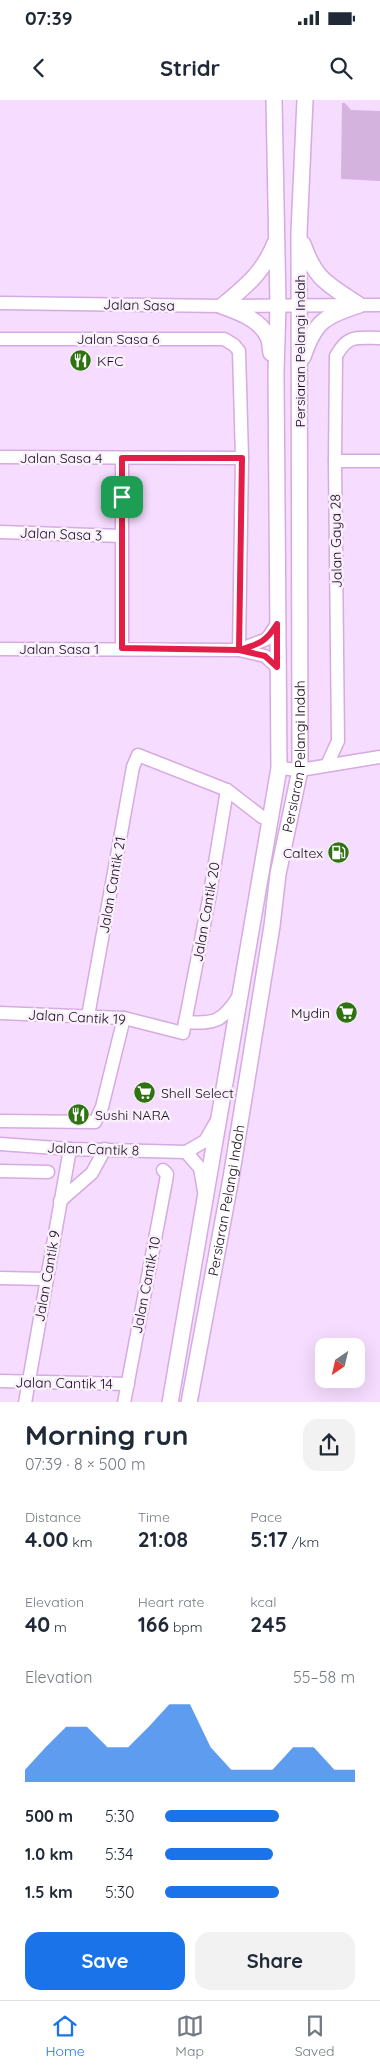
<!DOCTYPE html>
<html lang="en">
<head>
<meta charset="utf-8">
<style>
  :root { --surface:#fff; --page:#f2f2f3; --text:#1f2937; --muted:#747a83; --line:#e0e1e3; --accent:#1a73e8 }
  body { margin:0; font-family:Quicksand,sans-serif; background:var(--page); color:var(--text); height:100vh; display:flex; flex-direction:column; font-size:19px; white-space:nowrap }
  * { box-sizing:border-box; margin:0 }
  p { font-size:16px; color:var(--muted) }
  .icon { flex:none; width:28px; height:28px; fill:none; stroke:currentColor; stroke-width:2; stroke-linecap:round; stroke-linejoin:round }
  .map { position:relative; height:1302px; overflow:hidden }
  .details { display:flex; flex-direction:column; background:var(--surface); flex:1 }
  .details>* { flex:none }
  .needle { width:32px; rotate:214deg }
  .buttons { position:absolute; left:315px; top:1238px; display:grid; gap:10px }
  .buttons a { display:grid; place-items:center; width:50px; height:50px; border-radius:10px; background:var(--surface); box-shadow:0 5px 20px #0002; font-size:25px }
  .pin { position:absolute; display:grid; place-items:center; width:42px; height:42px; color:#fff; margin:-21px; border-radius:10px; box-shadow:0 2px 8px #0006 }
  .round { display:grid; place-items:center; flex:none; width:52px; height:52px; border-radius:15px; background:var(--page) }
  .head { display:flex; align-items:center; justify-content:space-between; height:85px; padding:0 25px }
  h1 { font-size:28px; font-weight:700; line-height:38px }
  .stats { display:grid; grid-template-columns:repeat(3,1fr); gap:8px; height:85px; padding:5px 25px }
  .stats div { display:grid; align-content:center }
  .stats b { font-size:21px; font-weight:700 }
  .stats small { font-size:14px; font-weight:400 }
  .stats p { font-size:14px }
  .chart { height:140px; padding:10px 25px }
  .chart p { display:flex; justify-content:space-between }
  .chart svg { width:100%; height:90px; margin-top:5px; fill:var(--accent); opacity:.7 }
  .cta { display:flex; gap:10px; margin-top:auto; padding:10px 25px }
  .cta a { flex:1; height:58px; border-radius:15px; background:var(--accent); color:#fff; font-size:20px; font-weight:700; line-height:58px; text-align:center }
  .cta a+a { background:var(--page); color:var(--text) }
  ul { padding:0 25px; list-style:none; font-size:16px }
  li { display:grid; grid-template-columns:80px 60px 1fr; align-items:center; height:38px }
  li i { height:12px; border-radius:6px; background:var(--accent) }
  .status { display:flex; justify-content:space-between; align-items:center; height:35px; padding:0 25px; background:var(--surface); direction:ltr }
  .status svg { height:14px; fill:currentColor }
  header { display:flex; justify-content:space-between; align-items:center; height:65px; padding:0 25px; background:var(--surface); font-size:22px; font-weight:700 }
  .tab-bar { display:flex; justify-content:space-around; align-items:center; height:70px; border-top:1px solid var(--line); background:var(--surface); font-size:14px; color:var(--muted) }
  .tab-bar a { display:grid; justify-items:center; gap:2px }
  .tab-bar .selected { color:var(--accent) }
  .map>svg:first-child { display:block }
  .green { fill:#d4b3df }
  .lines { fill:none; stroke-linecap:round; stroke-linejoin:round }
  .minor-casing { stroke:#d6aae2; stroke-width:15 }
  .major-casing { stroke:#d6aae2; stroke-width:18 }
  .minor { stroke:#fff; stroke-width:12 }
  .major { stroke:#fff; stroke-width:15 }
  .route-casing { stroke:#fff; stroke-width:10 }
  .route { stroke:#e11d48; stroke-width:6 }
  .labels { text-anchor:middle; stroke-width:5; stroke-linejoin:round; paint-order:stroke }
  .street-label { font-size:14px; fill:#1a0b1f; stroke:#f9f0fc }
  .poi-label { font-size:14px; fill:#1a0b1f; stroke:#f9f0fc; text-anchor:start }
</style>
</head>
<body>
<div class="status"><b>07:39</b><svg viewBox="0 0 49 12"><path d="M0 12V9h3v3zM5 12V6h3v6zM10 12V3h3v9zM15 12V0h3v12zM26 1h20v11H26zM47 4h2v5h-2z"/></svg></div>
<header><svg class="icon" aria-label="back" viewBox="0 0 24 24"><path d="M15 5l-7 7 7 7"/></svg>Stridr<svg class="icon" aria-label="search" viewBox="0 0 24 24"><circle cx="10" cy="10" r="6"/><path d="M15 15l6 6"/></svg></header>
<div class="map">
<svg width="380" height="1303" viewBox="0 0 380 1303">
  <rect width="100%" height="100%" fill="#f6dcfe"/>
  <path class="green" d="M 342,3 L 345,3 L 351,10 L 380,11 L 380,81 L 341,79 Z"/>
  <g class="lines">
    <defs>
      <g id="minor">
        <path d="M 0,203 L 222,206 L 380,205"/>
        <path d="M 0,239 L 224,239 L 234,245 L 239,251 L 242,358 L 239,550"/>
        <path d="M 0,357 L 242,358"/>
        <path d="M 122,358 L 122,549"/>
        <path d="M 335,361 L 380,361"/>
        <path d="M 0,432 L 122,436"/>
        <path d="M 0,549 L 239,550 L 265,556 L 277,567"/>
        <path d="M 241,549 L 267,539 L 277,524"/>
        <path d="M 327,665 L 338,641 L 335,361 L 336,256 C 348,234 357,238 380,238"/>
        <path d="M 279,668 L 300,670 L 380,657"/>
        <path d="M 0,913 L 124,918 L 183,933 L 209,799 L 227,690"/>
        <path d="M 88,916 L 133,667 L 138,655 L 227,690 L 262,717 L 271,720"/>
        <path d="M 185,922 C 215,924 222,922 239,896"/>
        <path d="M 0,1021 L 95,1022 L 102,1007 L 124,918"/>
        <path d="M 0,1044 L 70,1049 L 186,1052 L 205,1041 L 216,1022"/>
        <path d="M 186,1052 L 200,1068 L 204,1091"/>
        <path d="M 0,1071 L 48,1072"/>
        <path d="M 60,1101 L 92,1073 L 105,1049"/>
        <path d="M 0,1178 L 46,1179"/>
        <path d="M 0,1281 L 128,1284"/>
        <path d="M 25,1303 L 70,1049"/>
        <path d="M 124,1303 L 166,1081 L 167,1074 L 163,1070"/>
      </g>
      <g id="major">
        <path d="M 303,144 C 316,181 328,184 359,205"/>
        <path d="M 222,206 C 238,212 260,219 268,237 C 270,241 270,248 271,253"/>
        <path d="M 222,206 C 246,186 263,173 275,143"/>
        <path d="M 303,257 C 315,221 325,216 359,205"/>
        <path d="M 170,1303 L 279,668 L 276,273 L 278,206 L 274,0"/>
        <path id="s1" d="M 189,1303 L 231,1078 L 272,826 L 278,774 L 300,670 L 299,133 L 305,0"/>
      </g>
    </defs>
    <use href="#minor" class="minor-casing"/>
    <use href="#major" class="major-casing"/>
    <use href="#minor" class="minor"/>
    <use href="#major" class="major"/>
  </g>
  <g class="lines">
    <defs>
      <path id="route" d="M 122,397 L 122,548 L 239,550 L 265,556 L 277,567 L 277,524 C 266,542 259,544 239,550 L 242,358 L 122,358 L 122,397"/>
    </defs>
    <use href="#route" class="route-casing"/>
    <use href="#route" class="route"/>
  </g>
  <defs>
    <symbol id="restaurant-disc" viewBox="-11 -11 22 22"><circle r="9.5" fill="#2f7210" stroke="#f9f0fc"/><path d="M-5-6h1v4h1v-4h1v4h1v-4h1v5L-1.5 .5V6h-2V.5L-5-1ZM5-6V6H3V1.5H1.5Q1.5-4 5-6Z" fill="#fff"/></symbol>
    <symbol id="fuel-disc" viewBox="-11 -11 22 22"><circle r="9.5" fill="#2f7210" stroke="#f9f0fc"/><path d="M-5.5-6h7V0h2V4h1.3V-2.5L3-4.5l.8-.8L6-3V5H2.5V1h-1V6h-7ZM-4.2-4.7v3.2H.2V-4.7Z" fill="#fff"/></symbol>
    <symbol id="supermarket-disc" viewBox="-11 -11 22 22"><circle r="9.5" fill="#2f7210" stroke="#f9f0fc"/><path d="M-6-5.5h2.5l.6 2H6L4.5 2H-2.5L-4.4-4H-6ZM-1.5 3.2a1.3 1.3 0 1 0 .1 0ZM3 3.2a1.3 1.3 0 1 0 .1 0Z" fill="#fff"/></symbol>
  </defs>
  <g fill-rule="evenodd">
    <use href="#restaurant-disc" x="68" y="248" width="25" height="25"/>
    <use href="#fuel-disc" x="326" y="740" width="25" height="25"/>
    <use href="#supermarket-disc" x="334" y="900" width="25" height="25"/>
    <use href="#supermarket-disc" x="132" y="980" width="25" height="25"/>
    <use href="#restaurant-disc" x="66" y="1002" width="25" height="25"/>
  </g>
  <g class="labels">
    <g class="street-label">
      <text transform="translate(139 205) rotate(1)" y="5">Jalan Sasa</text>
      <text x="118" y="244">Jalan Sasa 6</text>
      <text transform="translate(300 251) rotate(-90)" y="5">Persiaran Pelangi Indah</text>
      <text x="61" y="363">Jalan Sasa 4</text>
      <text transform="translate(61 434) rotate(2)" y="5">Jalan Sasa 3</text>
      <text transform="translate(336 441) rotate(-91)" y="5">Jalan Gaya 28</text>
      <text x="59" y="554">Jalan Sasa 1</text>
      <text dy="5" stroke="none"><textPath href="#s1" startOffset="656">Persiaran Pelangi Indah</textPath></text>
      <text transform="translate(112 785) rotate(-80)" y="5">Jalan Cantik 21</text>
      <text transform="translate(206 812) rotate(-80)" y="5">Jalan Cantik 20</text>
      <text transform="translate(77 917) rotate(3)" y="5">Jalan Cantik 19</text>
      <text transform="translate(93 1049) rotate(2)" y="5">Jalan Cantik 8</text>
      <text dy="5" stroke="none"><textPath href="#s1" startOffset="206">Persiaran Pelangi Indah</textPath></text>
      <text transform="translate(47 1176) rotate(-80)" y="5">Jalan Cantik 9</text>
      <text transform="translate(146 1185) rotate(-79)" y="5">Jalan Cantik 10</text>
      <text transform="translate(64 1283) rotate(1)" y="5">Jalan Cantik 14</text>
    </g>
    <g class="poi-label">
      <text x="97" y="266">KFC</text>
      <text x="323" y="758" text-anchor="end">Caltex</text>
      <text x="330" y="918" text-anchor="end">Mydin</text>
      <text x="161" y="998">Shell Select</text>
      <text x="95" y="1020">Sushi NARA</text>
    </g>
  </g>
</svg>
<div class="buttons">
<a><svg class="needle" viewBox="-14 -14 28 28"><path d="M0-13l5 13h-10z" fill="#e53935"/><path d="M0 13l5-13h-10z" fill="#747a83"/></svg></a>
</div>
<div class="pin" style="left:122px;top:397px;background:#1e9e55"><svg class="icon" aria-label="arrive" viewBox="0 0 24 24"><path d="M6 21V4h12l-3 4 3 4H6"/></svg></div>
</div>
<section class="details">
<div class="head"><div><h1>Morning run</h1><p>07:39 · 8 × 500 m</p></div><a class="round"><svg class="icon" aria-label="share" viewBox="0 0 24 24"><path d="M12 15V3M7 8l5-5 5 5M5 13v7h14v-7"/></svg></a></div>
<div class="stats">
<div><p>Distance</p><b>4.00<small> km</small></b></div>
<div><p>Time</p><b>21:08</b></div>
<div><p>Pace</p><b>5:17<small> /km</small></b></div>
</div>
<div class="stats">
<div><p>Elevation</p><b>40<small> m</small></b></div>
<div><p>Heart rate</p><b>166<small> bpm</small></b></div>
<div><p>kcal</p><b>245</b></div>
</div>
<div class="chart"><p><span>Elevation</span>55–58 m</p>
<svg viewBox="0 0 160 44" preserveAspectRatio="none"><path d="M0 44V38L10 27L20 17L30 17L40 27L50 27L60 17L70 6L80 6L90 27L100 38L110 38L120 38L130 27L140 27L150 38L160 38V44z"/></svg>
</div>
<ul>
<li><b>500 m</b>5:30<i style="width:60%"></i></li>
<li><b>1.0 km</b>5:34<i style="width:57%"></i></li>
<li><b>1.5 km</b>5:30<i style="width:60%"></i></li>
</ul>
<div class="cta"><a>Save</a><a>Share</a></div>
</section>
<nav class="tab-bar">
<a class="selected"><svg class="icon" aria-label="home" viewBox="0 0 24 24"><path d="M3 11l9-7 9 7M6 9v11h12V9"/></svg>Home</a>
<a><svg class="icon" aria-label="map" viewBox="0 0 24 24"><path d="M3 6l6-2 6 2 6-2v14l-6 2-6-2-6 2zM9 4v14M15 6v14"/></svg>Map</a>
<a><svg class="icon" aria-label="saved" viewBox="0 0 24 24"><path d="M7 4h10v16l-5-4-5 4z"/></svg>Saved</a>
</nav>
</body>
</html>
